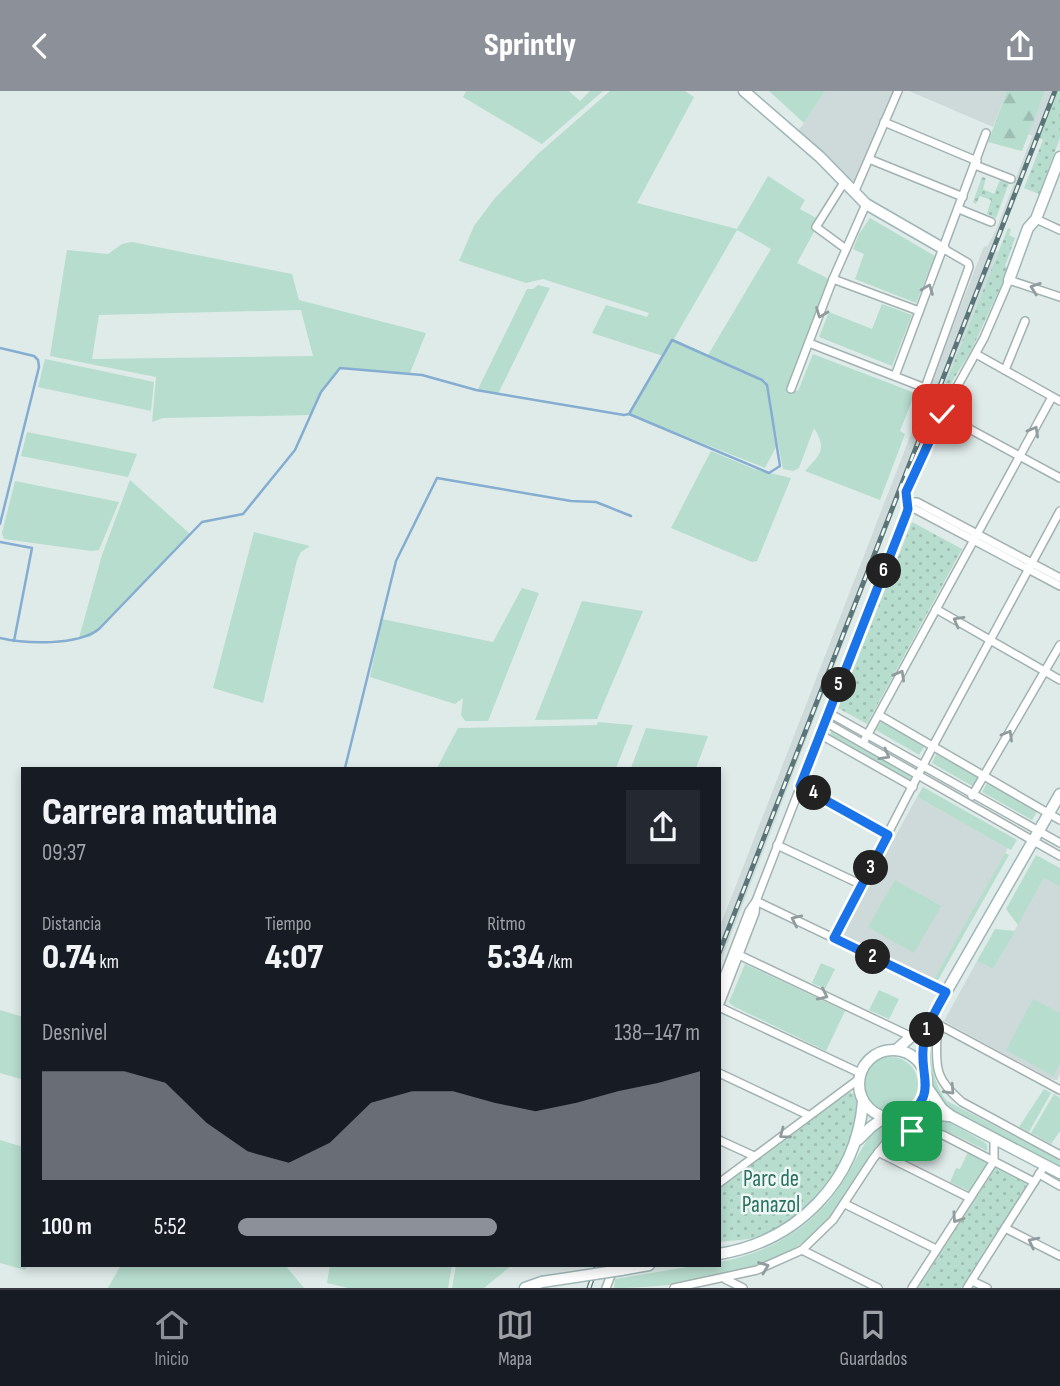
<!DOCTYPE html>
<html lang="es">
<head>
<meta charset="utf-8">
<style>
  :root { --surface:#171b24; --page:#242831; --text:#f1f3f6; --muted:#9ea1a6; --line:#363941; --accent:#8c9099 }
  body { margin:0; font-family:"Sofia Sans Condensed",sans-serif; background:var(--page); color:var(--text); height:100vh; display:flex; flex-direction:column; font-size:26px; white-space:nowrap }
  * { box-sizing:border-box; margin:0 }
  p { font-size:23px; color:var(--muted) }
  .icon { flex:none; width:38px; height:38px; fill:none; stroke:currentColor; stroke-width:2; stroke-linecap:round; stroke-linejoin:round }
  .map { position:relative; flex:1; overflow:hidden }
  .side { position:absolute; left:21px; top:676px; width:700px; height:500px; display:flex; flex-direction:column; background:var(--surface); border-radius:0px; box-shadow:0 4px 10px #0003 }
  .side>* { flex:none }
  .pin { position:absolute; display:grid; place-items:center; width:60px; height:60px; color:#fff; margin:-30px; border-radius:14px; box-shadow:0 4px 10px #0006 }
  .km { position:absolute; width:35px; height:35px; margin:-18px; border-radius:50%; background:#222; color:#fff; font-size:19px; line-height:35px; text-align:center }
  .round { display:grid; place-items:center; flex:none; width:74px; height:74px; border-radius:0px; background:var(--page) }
  .head { display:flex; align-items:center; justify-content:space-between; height:119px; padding:0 21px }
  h1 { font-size:38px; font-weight:800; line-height:52px }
  .stats { display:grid; grid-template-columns:repeat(3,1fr); gap:10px; height:119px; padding:7px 21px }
  .stats div { display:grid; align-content:center }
  .stats b { font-size:35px; font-weight:800 }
  .stats small { font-size:19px; font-weight:400 }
  .stats p { font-size:19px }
  .chart { height:196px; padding:14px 21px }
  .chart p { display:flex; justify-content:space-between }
  .chart svg { width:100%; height:126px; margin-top:7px; fill:var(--accent); opacity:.7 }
  ul { padding:0 21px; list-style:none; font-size:23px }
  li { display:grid; grid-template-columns:112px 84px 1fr; align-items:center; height:52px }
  li i { height:18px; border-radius:9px; background:var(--accent) }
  header { display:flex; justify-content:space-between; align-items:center; height:91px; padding:0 21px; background:var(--accent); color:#fff; font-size:32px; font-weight:800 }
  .menu { display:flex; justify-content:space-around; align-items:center; height:98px; border-top:2px solid var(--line); background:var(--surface); font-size:19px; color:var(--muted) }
  .menu a { display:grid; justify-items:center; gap:4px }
  .menu .active { color:var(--accent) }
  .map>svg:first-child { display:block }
  .built { fill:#cddad9 }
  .grass { fill:#b7ddce; fill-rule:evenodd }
  .forest { fill:url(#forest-firs) }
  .park { fill:url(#park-dots) }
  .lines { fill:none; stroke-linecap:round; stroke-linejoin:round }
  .stream { stroke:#85add1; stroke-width:2.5 }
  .street-casing { stroke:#a2b2b1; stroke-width:10 }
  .secondary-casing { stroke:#9eb7b6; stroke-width:13 }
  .street { stroke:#fff; stroke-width:7 }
  .secondary { stroke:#fff; stroke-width:10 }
  .rail-casing { stroke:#5a7577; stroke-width:5 }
  .rail { stroke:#eff7f6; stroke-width:2.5; stroke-dasharray:8; stroke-linecap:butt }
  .secondary-bridge-casing { stroke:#9eb7b6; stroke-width:13; stroke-linecap:butt }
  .secondary-bridge { stroke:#fff; stroke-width:10 }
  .oneway { stroke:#909c9d }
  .route-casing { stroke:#fff; stroke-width:14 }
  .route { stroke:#1a73e8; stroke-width:9 }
  .labels { text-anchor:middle; stroke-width:5; stroke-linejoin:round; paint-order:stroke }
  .park-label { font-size:23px; fill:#2a725e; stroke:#eff7f6 }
</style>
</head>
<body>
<header><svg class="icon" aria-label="back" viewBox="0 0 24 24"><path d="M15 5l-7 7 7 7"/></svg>Sprintly<svg class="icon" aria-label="share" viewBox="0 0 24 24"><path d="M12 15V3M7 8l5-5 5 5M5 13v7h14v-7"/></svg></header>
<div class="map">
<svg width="1060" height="1197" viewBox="0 0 1060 1197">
  <defs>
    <pattern id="forest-firs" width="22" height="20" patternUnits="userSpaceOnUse" patternTransform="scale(1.75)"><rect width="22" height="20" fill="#b7ddce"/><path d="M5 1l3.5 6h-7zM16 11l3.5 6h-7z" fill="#9dbeb2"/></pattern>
    <pattern id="park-dots" width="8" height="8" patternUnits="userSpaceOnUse" patternTransform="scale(1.75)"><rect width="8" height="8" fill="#b7ddce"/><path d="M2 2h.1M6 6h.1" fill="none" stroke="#9dbeb2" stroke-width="1.8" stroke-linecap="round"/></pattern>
  </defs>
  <rect width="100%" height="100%" fill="#dfebe9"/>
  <g class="built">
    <path d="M 825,0 L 898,0 L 853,103 L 794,43 L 802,35 Z"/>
    <path d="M 909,0 L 1007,0 L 993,36 Z"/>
    <path d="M 1045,0 L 1057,0 L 995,159 L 998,161 L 898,410 L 719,875 L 719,838 L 984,155 L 987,156 L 996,139 L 1032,45 L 1028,43 Z"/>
    <path d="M 917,706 L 1008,757 L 934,888 L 841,844 Z"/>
    <path d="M 1044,787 L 1060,796 L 1060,982 L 1057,989 L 1050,988 L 944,930 L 977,870 L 993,878 Z"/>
  </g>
  <g class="grass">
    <path d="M 466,0 L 569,0 L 580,10 L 590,0 L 603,0 L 542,53 L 463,6 Z"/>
    <path d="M 610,0 L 685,0 L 694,6 L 637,112 L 737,138 L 768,85 L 805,109 L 800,118 L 818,128 L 815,139 L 797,172 L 829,188 L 787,296 L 798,300 L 813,263 L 915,302 L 900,340 L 905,343 L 880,409 L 805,380 C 819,364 828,360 814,337 L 799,377 L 793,380 L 783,378 L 766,290 L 756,285 L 766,294 L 777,354 L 765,377 L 629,323 L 663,265 L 592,242 L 606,214 L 647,226 L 649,222 L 543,188 L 526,192 L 459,170 L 474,135 L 495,107 L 539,62 ZM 737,139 L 771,158 L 708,264 L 674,248 Z"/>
    <path d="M 769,0 L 825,0 L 804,32 Z"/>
    <path d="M 870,127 L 935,165 L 916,212 L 855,188 L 864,163 L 853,158 L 859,143 Z"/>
    <path d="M 132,151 L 292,183 L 299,209 L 426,242 L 410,282 L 340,277 L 322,299 L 310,324 L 163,327 L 152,331 L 156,286 L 50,265 L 67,159 L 108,163 L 122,153 ZM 301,219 L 313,265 L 92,268 L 99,224 Z"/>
    <path d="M 538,194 L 550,197 L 498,303 L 478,298 L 527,198 L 533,198 Z"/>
    <path d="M 882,213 L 912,224 L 892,275 L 819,246 L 829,221 L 872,238 Z"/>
    <path d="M 45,268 L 154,291 L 151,320 L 38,296 Z"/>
    <path d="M 27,341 L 137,363 L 128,386 L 21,365 Z"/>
    <path d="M 711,360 L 754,378 L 791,387 L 757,470 L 752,471 L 671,437 Z"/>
    <path d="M 130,389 L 190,443 L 97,541 L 90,546 L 79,547 L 102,464 Z"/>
    <path d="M 15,390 L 119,411 L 99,459 L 91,460 L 4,448 L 2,442 Z"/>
    <path d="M 254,441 L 310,455 L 301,461 L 297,469 L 263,612 L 213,597 Z"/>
    <path d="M 522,497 L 539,502 L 488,630 L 465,630 L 461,624 L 463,607 L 455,613 L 370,586 L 382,528 L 493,551 Z"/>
    <path d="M 582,510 L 643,520 L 597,628 L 535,629 Z"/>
    <path d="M 882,629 L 925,654 L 919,664 L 876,639 Z"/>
    <path d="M 598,631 L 633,634 L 616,677 L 437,677 L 458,637 L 597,634 Z"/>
    <path d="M 646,637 L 708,645 L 696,677 L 631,677 Z"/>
    <path d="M 832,639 L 914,685 L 912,692 L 829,647 Z"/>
    <path d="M 937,661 L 980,685 L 974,696 L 932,672 Z"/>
    <path d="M 988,690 L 1038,719 L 1032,729 L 982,701 Z"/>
    <path d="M 923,696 L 1017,749 L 1011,759 L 917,706 Z"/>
    <path d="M 1005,762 L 1009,764 L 938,889 L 934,888 Z"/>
    <path d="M 1036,764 L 1060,777 L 1060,796 L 1044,787 L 1018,834 L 1006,818 Z"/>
    <path d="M 895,789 L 941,815 L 914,862 L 868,836 Z"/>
    <path d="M 995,838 L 1015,840 L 993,878 L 977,870 Z"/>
    <path d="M 821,872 L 835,878 L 825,898 L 812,892 Z"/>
    <path d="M 745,873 L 845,920 L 826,960 L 733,915 L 729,911 Z"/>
    <path d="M 879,899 L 899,908 L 889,928 L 869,919 Z"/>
    <path d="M 1033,908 L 1060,922 L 1060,972 L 1053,985 L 1006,959 Z"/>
    <path d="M 0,919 L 23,926 L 21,988 L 0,982 Z"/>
    <path d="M 929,949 C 932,971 932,991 947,1010 L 1060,1069 L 1060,1077 C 1034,1064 1009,1050 983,1036 C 970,1029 952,1022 942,1010 C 930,996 920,965 929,949 Z"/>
    <circle cx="891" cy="993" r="27"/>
    <path d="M 1044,998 L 1051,1002 L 1029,1041 L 1019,1036 Z"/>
    <path d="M 1054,1003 L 1060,1007 L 1060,1040 L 1051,1053 L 1031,1042 Z"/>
    <path d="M 918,1026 L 949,1031 L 984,1051 L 987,1054 L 987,1060 C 955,1044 944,1035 908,1037 L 907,1032 Z"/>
    <path d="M 880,1032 L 893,1034 L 895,1041 L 881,1050 C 861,1078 844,1111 820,1137 C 777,1183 675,1197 614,1197 L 615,1188 L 700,1174 L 719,1174 L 719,1171 C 766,1163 808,1139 836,1101 C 852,1079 862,1052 880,1032 Z"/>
    <path d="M 925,1045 L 940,1048 L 931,1065 L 914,1056 L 919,1046 Z"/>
    <path d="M 0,1049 L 23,1056 L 23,1174 L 28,1174 L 25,1179 L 0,1172 Z"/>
    <path d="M 968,1061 L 987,1072 L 969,1100 L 950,1091 L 956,1077 L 960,1078 Z"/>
    <path d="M 121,1174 L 285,1174 L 304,1197 L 108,1197 Z"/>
    <path d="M 330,1174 L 452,1174 L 448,1197 L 348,1197 L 327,1192 Z"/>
    <path d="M 456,1174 L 512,1174 L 484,1197 L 452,1197 Z"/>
  </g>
  <path class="forest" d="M 1007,0 L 1045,0 L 1022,60 L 988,51 Z"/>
  <g class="park">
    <path d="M 1057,0 L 1060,0 L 1060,47 L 1039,103 L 1024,97 L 1043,49 L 1039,47 Z"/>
    <path d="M 982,86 L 986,87 L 983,98 L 994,103 L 1000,89 L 1009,92 L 996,127 L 987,123 L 991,109 L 980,105 L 976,113 L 973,111 Z"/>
    <path d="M 1008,137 L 1011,138 L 1009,144 L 1015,147 L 1005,175 L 1009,178 L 971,260 L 936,316 Z"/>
    <path d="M 912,431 L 962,458 L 867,633 L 838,617 Z"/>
    <path d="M 849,1001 L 854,1003 C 871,1053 815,1121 772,1141 C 752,1150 739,1148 719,1151 L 719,1095 Z"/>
    <path d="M 996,1076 L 1025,1090 L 1026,1097 L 961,1197 L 918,1197 Z"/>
  </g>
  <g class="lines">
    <g class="stream">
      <path d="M 0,257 L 34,265 L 38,269 L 39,276 L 0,433"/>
      <path d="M 0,451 L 32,457 L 14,550"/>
      <path d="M 0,547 C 26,553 77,555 99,538 L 202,431 L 243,423 L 295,359 L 321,301 L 340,277 L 422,284 L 476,299 L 624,324 L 629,323 L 672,249 L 762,289 L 767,294 L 780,375 L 769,382 L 629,323"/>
      <path d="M 345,677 L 396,470 L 437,387 L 571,410 L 596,411 L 631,425"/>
    </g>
    <defs>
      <g id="street">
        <path d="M 884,31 L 977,70"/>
        <path d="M 869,68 L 963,106"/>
        <path d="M 975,74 L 1011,88"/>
        <path d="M 843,93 L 816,136 L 846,158"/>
        <path d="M 854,102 L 898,0"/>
        <path d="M 959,118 L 991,131"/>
        <path d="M 1036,128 L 1060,139"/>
        <path d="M 833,188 L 919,220"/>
        <path d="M 809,252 L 925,297 L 969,176 L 968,172 L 944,158"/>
        <path d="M 976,263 L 1060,310"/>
        <path d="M 1005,279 L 1025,230"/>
        <path d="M 895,285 L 986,42"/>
        <path d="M 791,298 L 833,188 L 866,113"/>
        <path d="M 942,323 L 1060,387"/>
        <path d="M 906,411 L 917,411 L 1060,487"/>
        <path d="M 908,418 L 915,418 L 1060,495"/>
        <path d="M 936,518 L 1060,589"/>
        <path d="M 829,622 L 1060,752"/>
        <path d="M 879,624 L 1060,729"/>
        <path d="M 825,631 L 1060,765"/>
        <path d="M 821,644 L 913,696"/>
        <path d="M 863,652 L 1052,306"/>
        <path d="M 800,695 L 888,744"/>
        <path d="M 972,705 L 1060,554"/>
        <path d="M 777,754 L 862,794"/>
        <path d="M 756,810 L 946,901"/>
        <path d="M 834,847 L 933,655 L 1060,420"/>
        <path d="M 739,864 L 912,946"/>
        <path d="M 719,898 L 749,820 L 756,810 L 906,424 L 908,418 L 906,401 L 942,323 L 984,247 L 1009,189 L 1060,206"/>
        <path d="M 719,915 L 755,822 L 756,811"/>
        <path d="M 719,916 L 860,982"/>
        <path d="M 930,929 L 1060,999"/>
        <path d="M 927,941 L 937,946 C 935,979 937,990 962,1011 L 1060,1064"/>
        <path d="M 719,982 L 808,1024"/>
        <path d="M 901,1027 L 905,1041"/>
        <path d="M 719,1049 L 754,1065"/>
        <path d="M 878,1061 L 970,1107"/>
        <path d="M 1039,1083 L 1060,1095"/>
        <path d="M 719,1092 L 859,988"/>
        <path d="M 845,1113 L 936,1158"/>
        <path d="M 1005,1137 L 1060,1165"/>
        <path d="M 802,1159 L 878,1197"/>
        <path d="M 725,1188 L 743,1197"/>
        <path d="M 972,1190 L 987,1197"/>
        <path d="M 606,1197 L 615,1174"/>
        <path d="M 674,1197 L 757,1179 L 802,1159 L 833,1129 L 873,1068 L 889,1048 L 912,1040 L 929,1040 L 943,1044 L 1034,1091"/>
        <path d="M 912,1197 L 994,1070 L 994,1048"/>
        <path d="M 967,1197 L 1045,1074"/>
      </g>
      <g id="secondary">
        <path d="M 744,0 L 820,66 L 866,113 L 944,158"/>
        <path d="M 1009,189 L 1028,137 L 1036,128 L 1060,66"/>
        <path d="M 896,959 L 930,929"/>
        <circle cx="893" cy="993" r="34"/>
        <path d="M 921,974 L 924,952 L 930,929 L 1060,703"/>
        <path d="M 927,996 L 942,1018 L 951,1025 L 1060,1082"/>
        <path d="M 912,1021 L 949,1025"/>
        <path d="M 858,1049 L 871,1036 L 885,1026"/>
        <path d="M 719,1163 C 797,1150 856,1091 863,1011"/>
        <path d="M 621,1179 L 649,1174"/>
        <path d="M 525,1197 L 542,1191"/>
      </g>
    </defs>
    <use href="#street" class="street-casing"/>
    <use href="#secondary" class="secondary-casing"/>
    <use href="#street" class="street"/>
    <use href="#secondary" class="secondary"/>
    <defs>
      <g id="rail">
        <path d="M 719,862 L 1055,0"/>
        <path d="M 589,1197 L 597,1174"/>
      </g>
    </defs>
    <use href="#rail" class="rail-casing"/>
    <use href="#rail" class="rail"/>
    <defs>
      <path id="secondary-bridge" d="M 542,1191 L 621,1179"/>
    </defs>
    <use href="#secondary-bridge" class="secondary-bridge-casing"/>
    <use href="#secondary-bridge" class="secondary-bridge"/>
  </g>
  <defs><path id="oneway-chevron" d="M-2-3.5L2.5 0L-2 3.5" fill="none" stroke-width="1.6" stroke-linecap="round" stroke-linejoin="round" transform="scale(1.75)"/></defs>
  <g class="oneway">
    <use href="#oneway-chevron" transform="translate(1035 197) rotate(-161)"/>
    <use href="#oneway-chevron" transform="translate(928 198) rotate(-69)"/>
    <use href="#oneway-chevron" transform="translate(821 222) rotate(111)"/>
    <use href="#oneway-chevron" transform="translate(1034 340) rotate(-61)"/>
    <use href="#oneway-chevron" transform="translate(958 530) rotate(-151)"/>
    <use href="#oneway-chevron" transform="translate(900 584) rotate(-61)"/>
    <use href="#oneway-chevron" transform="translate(1008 644) rotate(-60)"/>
    <use href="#oneway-chevron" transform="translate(885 664) rotate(29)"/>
    <use href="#oneway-chevron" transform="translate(796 829) rotate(-155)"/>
    <use href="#oneway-chevron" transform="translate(823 904) rotate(25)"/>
    <use href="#oneway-chevron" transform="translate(950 999) rotate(47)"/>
    <use href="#oneway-chevron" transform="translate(784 1043) rotate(143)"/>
    <use href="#oneway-chevron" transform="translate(957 1127) rotate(124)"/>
    <use href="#oneway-chevron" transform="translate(1033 1151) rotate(-153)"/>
    <use href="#oneway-chevron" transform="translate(764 1176) rotate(-21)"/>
  </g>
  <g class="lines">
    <defs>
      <path id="route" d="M 912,1040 L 905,1041 L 901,1027 C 942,1005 917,984 924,951 C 928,932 937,917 946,901 L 834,847 L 888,744 L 800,695 L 906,424 L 908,418 L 906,401 L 942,323"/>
    </defs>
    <use href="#route" class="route-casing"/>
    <use href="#route" class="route"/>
  </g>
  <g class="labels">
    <g class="park-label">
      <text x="771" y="1095">Parc de<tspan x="771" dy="26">Panazol</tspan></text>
    </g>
  </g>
</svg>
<div class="pin" style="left:912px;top:1040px;background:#1e9e55"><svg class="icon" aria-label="arrive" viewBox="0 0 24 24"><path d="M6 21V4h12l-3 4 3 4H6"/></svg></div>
<div class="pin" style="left:942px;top:323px;background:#d93025"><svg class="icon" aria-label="check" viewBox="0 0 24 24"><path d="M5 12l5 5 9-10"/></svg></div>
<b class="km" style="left:927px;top:939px">1</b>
<b class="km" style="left:873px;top:866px">2</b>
<b class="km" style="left:871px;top:777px">3</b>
<b class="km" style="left:814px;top:702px">4</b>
<b class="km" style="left:839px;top:594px">5</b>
<b class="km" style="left:884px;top:480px">6</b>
<section class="side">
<div class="head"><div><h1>Carrera matutina</h1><p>09:37</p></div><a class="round"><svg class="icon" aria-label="share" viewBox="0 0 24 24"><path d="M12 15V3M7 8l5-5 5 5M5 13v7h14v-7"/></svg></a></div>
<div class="stats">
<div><p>Distancia</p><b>0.74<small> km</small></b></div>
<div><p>Tiempo</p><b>4:07</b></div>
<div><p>Ritmo</p><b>5:34<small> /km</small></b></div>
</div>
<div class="chart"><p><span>Desnivel</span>138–147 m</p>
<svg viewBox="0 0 160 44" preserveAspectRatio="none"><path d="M0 44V6L10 6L20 6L30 10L40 24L50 34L60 38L70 31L80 17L90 13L100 13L110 17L120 20L130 17L140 13L150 10L160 6V44z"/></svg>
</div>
<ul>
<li><b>100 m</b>5:52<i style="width:56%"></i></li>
</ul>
</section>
</div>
<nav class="menu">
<a class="active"><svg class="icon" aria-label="home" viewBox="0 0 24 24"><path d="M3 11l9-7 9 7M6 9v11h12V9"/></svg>Inicio</a>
<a><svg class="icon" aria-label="map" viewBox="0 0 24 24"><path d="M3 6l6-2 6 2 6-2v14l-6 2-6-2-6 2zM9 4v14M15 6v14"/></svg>Mapa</a>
<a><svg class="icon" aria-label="saved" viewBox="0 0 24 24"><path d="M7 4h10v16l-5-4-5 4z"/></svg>Guardados</a>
</nav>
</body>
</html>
